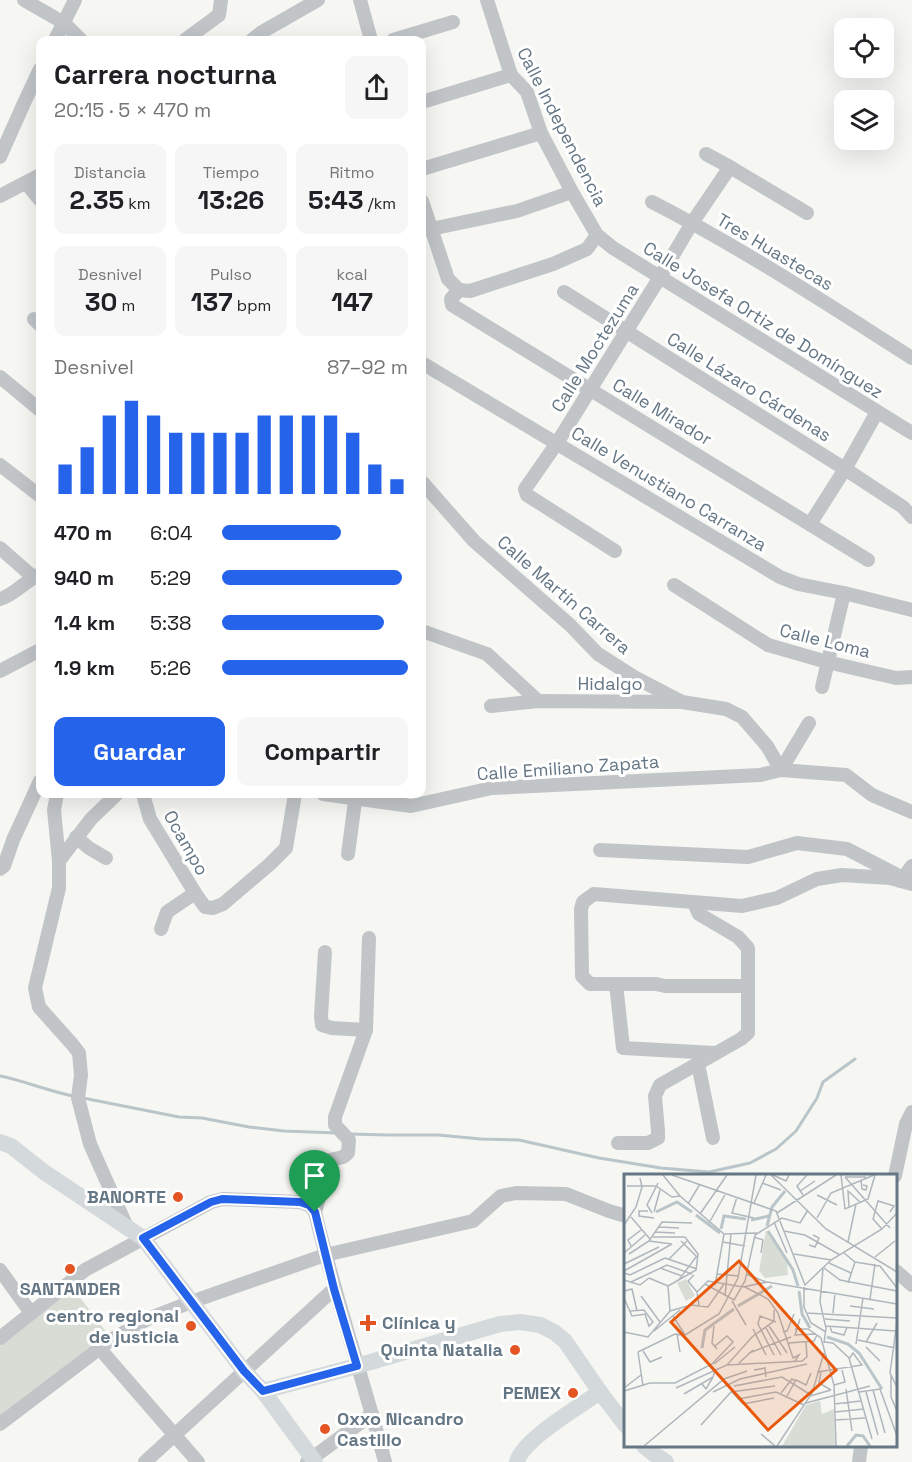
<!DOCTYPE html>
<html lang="es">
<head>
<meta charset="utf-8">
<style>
  :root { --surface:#fff; --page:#f6f6f6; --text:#202124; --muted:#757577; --accent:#2563eb }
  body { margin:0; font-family:"Space Grotesk",sans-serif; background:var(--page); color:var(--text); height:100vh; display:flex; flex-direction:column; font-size:22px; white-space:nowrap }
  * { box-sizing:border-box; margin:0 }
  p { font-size:20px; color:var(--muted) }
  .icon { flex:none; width:33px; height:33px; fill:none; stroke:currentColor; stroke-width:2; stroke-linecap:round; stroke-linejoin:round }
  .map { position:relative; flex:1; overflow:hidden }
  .drawer { position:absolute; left:36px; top:36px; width:390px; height:762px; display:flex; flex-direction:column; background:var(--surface); border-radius:12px; box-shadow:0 6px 24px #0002 }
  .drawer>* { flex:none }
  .tools { position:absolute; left:834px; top:18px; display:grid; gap:12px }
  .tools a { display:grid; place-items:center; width:60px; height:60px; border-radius:12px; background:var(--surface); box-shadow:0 6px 24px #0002; font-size:30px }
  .pin { position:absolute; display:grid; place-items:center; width:51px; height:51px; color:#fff; margin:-62px -26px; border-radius:50% 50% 50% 0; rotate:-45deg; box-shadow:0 0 6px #0007 }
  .pin .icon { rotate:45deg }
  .round { display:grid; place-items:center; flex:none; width:63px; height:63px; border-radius:12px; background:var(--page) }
  .overview { display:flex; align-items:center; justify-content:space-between; height:102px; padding:0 18px }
  h1 { font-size:27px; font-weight:700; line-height:45px }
  .figures { display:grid; grid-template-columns:repeat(3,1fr); gap:9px; height:102px; padding:6px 18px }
  .figures div { display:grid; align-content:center; border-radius:12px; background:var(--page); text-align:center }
  .figures b { font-size:26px; font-weight:700 }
  .figures small { font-size:16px; font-weight:400 }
  .figures p { font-size:16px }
  .chart { height:168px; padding:12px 18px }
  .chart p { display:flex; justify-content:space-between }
  .chart svg { width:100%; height:108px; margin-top:6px; stroke:var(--accent); stroke-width:6 }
  .action { display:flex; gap:12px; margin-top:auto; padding:12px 18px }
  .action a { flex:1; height:69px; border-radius:12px; background:var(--accent); color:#fff; font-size:24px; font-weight:700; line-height:69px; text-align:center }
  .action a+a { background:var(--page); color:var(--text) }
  ul { padding:0 18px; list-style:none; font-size:20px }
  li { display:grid; grid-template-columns:96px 72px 1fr; align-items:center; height:45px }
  li i { height:15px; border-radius:8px; background:var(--accent) }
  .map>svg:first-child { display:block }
  .green { fill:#d7ddd4 }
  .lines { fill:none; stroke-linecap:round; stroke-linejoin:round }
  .stream { stroke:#b9c5c9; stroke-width:3 }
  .minor { stroke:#c1c5c8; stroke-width:14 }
  .major { stroke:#d4d9dc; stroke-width:16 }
  .route-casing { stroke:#fff; stroke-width:12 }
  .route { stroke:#2563eb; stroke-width:8 }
  .poi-dot { fill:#e55524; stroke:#fff; stroke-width:2 }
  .labels { text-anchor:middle; stroke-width:6; stroke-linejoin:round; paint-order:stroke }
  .street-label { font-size:18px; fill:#657684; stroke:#fff }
  .poi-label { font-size:18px; font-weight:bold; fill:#657684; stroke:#fff; text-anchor:end }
  .inset-river { fill:none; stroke:#b9c5c9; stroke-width:3 }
  .inset-road { fill:none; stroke:#afb7bd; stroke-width:1.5 }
  .view { fill:#e8590c; fill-opacity:0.15; stroke:#e8590c; stroke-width:3 }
  .inset-edge { fill:none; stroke:#657684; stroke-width:3 }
</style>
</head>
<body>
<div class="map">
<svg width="912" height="1462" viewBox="0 0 912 1462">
  <rect width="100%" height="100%" fill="#f6f6f3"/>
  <path class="green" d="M 72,1287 L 111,1338 L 0,1420 L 0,1345 Z"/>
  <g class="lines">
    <g class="stream">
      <path d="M 0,1076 C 25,1081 48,1091 73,1096"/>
      <path d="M 83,1098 L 179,1117 L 202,1118 L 249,1127 L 284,1131 L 337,1133"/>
      <path d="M 350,1134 L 389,1135 L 438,1135 L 481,1139 L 519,1140 L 599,1158 L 661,1168 L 709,1172 L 750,1163 L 776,1149 L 796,1131 L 817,1098 L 823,1082 L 855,1059"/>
    </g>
    <g class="minor">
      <path d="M 24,0 L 64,23 L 81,40"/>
      <path d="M 360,0 L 371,40"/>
      <path d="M 487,0 L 511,75 L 527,92 L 541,133 L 572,192 L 597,235 L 613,248 L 912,433"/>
      <path d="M 55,40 L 75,0"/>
      <path d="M 185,40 L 219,15 L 221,0"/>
      <path d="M 252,40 L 262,32 L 318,0"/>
      <path d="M 393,40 L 453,22"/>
      <path d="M 422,102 L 511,75"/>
      <path d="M 706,154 L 730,167 L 807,213"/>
      <path d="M 0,157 L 24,103 L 40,69"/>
      <path d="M 422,169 L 541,133"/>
      <path d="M 26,183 L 40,200"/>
      <path d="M 0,196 L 40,175"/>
      <path d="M 422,201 L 448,279 L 459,290"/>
      <path d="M 652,202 C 742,248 827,304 912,358"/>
      <path d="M 422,230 L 431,229 L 517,211 L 572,192"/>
      <path d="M 459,290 L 451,299 L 452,305 L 868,560"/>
      <path d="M 459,290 L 470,291 L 553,264 L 587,249 L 597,235"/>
      <path d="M 564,292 L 845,469 L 903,507 L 912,517"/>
      <path d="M 34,319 L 40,325"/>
      <path d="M 422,363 L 780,577 L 798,584 L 844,593 L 912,610"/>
      <path d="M 0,377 L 40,410"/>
      <path d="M 0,465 L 40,496"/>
      <path d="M 422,482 L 474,541 L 570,625 L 598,654 L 634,677 L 682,702 L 726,709 L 742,717 L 767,746 L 781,770"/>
      <path d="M 810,524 L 845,469 L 877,412"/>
      <path d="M 0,548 L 33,577"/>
      <path d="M 615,551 L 527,495 L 525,489 L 557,443 L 660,277 L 692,223 L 730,167"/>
      <path d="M 674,585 L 768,645 L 827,662 L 896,678 L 912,677"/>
      <path d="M 0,599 C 15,595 26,580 40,574"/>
      <path d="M 422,631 L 487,654 L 538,701"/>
      <path d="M 0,671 L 40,650"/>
      <path d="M 822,687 L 844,593"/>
      <path d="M 491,706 L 538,701 L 678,702"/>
      <path d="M 781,770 L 809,723"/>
      <path d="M 57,794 L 54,810 L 59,861 L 59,888 L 35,988 L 39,1007 L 72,1044 L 79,1053 L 81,1075 L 78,1098 L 90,1144 L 127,1227"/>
      <path d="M 143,794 L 150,819 L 195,893 L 205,907 L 213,908 L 223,904 L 270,864 L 286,848 L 295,794"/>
      <path d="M 323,794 L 411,806 L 492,788 L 760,775 L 781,770 L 846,775 L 872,795 L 912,812"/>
      <path d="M 76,837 L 89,848 L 106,858"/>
      <path d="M 600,850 L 748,857 L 797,843 L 847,849 L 899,876 L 901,881 L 912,866"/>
      <path d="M 348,854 L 356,794"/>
      <path d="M 59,861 L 91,819 L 117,794"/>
      <path d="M 0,869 L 4,866 L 13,840 L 40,781"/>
      <path d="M 161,929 L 167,912 L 195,893"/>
      <path d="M 325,952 L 321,1016 L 322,1025 L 332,1028 L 366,1030"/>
      <path d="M 616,984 L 623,1048 L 715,1053"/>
      <path d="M 748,986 L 665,986 L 656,984 L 590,984 L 582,976 L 581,909 L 583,902 L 594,894 L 742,906 L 777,898 L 817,879 L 842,875 L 890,878 L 912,884"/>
      <path d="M 698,1064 L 713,1138"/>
      <path d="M 618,1143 L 648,1143 L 658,1138 L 658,1131 L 655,1096 L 660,1085 L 741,1039 L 748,1033 L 748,948 L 738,937 L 699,914 L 694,903"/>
      <path d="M 895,1176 L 906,1124 L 912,1112"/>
      <path d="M 315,1212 L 330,1160 L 343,1157 L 348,1153 L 349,1140 L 335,1125 L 335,1117 L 366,1030 L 369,938"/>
      <path d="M 0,1270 L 31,1313"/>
      <path d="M 896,1271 L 912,1285"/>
      <path d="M 0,1338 L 85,1270 L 211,1202 L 223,1199 L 300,1202 L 309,1205 L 315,1212 C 335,1297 363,1378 385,1462"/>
      <path d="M 100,1349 L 198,1462"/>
      <path d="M 0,1424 L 112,1339 L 148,1319 L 191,1302 L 325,1255 L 473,1221 L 501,1196 L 516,1193 L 566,1194 L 609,1211 L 626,1216"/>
      <path d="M 145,1462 L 334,1289"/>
      <path d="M 307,1462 L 372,1414"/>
      <path d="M 859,1462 L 861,1446"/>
    </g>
    <g class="major">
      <path d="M 0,1142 L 11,1146 L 44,1172 L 143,1238 L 244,1371 L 263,1391 L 315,1462"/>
      <path d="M 263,1391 L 357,1366 L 500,1324 L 520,1322 L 540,1325 L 554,1332 L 565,1341 L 600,1392 L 626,1426"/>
      <path d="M 644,1446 L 654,1454 L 666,1462"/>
      <path d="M 517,1462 C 522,1440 580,1406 600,1392"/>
    </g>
  </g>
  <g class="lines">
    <defs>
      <path id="route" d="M 222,1199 L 300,1202 L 309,1205 L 315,1212 L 334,1289 L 357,1366 L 263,1391 L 244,1371 L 143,1238 L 211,1202 Z"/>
    </defs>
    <use href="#route" class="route-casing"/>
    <use href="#route" class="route"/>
  </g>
  <g class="poi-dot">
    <circle cx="178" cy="1197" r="6"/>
    <circle cx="70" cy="1269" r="6"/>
    <path d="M365 1314h6v6h6v6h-6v6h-6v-6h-6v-6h6z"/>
    <circle cx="191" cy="1326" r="6"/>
    <circle cx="515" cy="1350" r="6"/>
    <circle cx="573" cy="1393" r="6"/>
    <circle cx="325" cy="1429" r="6"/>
  </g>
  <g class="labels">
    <g class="street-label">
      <text transform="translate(562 127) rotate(63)" y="6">Calle Independencia</text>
      <text transform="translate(775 252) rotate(31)" y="6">Tres Huastecas</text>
      <text transform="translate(763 320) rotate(32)" y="6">Calle Josefa Ortiz de Domínguez</text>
      <text transform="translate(595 348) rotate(-58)" y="6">Calle Moctezuma</text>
      <text transform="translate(749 387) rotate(32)" y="6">Calle Lázaro Cárdenas</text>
      <text transform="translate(662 412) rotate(31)" y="6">Calle Mirador</text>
      <text transform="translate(669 489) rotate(31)" y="6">Calle Venustiano Carranza</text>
      <text transform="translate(564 595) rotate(41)" y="6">Calle Martín Carrera</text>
      <text transform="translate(825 641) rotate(14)" y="6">Calle Loma</text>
      <text x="610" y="690">Hidalgo</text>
      <text transform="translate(568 768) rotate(-4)" y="6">Calle Emiliano Zapata</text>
      <text transform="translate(186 843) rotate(60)" y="6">Ocampo</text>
    </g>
    <g class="poi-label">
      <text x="166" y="1203">BANORTE</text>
      <text x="70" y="1295" text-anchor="middle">SANTANDER</text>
      <text x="179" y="1322">centro regional<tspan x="179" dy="21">de justicia</tspan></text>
      <text x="382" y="1329" text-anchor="start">Clínica y</text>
      <text x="503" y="1356">Quinta Natalia</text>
      <text x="561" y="1399">PEMEX</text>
      <text x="337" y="1425" text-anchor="start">Oxxo Nicandro<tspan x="337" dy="21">Castillo</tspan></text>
    </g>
  </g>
  <g transform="translate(624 1174)">
    <rect width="273" height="273" fill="#f6f6f3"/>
    <path d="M 142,56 L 163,88 L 164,101 L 141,104 L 135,97 ZM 62,105 L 71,122 L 62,127 L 53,109 ZM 196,227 L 198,240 L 210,235 L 211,272 L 158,272 L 182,231 Z" fill="#d7ddd4"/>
    <path class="inset-river" d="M 32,38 L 53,28 L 68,38M 72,41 L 96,59M 127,46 L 145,42M 143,52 L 148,33 L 161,17M 97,55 L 100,42 L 122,45M 144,57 L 169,96 L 174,112M 175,117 L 178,140 L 186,154M 114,132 L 148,112M 203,163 L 224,170 L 235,179 L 258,215M 78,174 L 81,156 L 110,135M 223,272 L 232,261 L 239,262 L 246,272"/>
    <path class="inset-road" d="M 39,1 L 56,22 L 100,60 L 133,59M 48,1 L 152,37 L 181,111 L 207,86 L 258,55 L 273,39M 147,1 L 202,55 L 273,98M 149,1 L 162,7 L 165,1M 217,1 L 221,35 L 244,25M 221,3 L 266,54M 221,3 L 242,3M 237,6 L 238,15 L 242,16 L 243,12 L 239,11M 138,9 L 157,16M 3,12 L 32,12 L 48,23 L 56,22M 176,17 L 191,7M 179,21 L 173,12 L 183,1M 193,21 L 213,31M 113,23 L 108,39 L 130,44M 244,25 L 251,1M 130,29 L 142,1M 64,30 L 76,10M 225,33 L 224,17 L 236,28M 24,37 L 15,37 L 15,42 L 30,44M 30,38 L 36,16M 28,39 L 23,31 L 34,9M 153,39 L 212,1M 76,40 L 103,1M 7,43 L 26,65M 193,44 L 207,19 L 250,1M 150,48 L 163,79M 85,49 L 102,19M 0,51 L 12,33 L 18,13 L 16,4M 35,53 L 55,54M 258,55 L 249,45 L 254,27 L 270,32 L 266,38M 160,57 L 181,61 L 216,81M 31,58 L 51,59M 29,63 L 61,63M 130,63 L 139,66 L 137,79M 25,67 L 48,70M 57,67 L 74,84M 99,68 L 121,72M 224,68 L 232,30M 185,71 L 191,73 L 195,64 L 189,61M 7,72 L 4,66 L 17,56M 0,79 L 21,61M 220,79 L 231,88 L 256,92 L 273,114M 5,80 L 25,67 L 38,48 L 68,49M 170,80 L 207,86M 251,83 L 271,67M 41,84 L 73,95M 45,85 L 63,67M 205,89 L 227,99M 0,90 L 35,73M 36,94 L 58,102M 200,94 L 216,106 L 273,117M 199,95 L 196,128 L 202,154 L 200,169M 0,97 L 48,70M 0,99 L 6,101 L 41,84M 93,100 L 115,102M 122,100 L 142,108M 70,101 L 64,107 L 73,118M 25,104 L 44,112M 0,106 L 16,111 L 25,104M 54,107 L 72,83M 7,108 L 43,91 L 68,100M 224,109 L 231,88M 81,110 L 110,126 L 121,107 L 131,61 L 158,44 L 176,49 L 184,36M 91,111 L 100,60M 44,112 L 72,96 L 74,80 L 61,63M 44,112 L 46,137M 121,113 L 144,125 L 154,139 L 169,184 L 175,181 L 171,187M 180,113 L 180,133 L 187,149 L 202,158M 0,117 L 8,115 L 13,137M 17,122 L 36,148M 101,122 L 107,60M 0,124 L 8,142 L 22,140M 246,125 L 251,90M 108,127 L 122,151M 75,132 L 73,118 L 84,107 L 119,113 L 143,108 L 273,130M 226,132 L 250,135M 6,137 L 20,136 L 29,148 L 25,152 L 21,140M 182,139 L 273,144M 209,139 L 211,119M 49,142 L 61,161M 176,145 L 171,161 L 192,160M 201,145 L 226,147M 273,148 L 266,199 L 273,213M 90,152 L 88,169 L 93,175M 145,152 L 163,179M 202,152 L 272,157M 206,153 L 208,158 L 220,161 L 223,153M 142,154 L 157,181M 129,155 L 142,181M 171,155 L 184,155 L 197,164 L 210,211 L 212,272M 30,157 L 56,136M 0,158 L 24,163 L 46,137 L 67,131 L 84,133 L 100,110M 159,158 L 163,157 L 170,140M 53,160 L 56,178M 234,166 L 271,174M 200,168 L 209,169 L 225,184 L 248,265M 242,168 L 253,149M 165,169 L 190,167 L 193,161M 232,170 L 239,124M 242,173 L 256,187M 19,177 L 26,188 L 38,183M 14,178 L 51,160 L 61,161 L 95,140 L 114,104 L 132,1M 14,178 L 19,212M 125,179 L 167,163M 150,181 L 134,150 L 136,142 L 152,148M 115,189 L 129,176M 90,190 L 111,173M 103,191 L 178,187 L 183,183 L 182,168M 130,196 L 141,194 L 142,203M 193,198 L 238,191 L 229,179 L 225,185M 197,198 L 195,209 L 207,216M 267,200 L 267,223 L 273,237M 78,210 L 82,215 L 89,203M 210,211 L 221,208 L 218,196M 110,212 L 158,203 L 187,221M 0,214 L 17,201M 52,214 L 103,191 L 128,163 L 150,147 L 150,136M 222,215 L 228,257M 249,216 L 261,259M 0,217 L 26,209 L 51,209 L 88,190 L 109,168 L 103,162 L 91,172M 89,218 L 116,205 L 183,190M 108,218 L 119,230 L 150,224M 235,218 L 256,215 L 273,262M 242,218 L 254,261M 157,219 L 168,205 L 172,207M 60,220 L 89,203 L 91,196M 163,222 L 172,206 L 182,211 L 187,199M 186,222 L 207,216M 114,225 L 152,218 L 180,231M 182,229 L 246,212M 210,230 L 237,227M 211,238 L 240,235M 211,246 L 241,244M 77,251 L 107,218 L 151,212M 137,260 L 151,272M 20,272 L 100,205 L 123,197M 153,272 L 188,219 L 200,179"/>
    <path class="view" d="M 115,87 L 212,196 L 144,256 L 47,148 Z"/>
    <rect width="273" height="273" class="inset-edge"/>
  </g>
</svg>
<div class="tools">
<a><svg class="icon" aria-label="locate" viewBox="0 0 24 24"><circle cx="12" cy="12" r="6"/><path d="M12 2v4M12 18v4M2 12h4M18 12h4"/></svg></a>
<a><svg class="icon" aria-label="layers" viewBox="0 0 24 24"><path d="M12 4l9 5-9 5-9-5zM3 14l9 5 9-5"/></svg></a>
</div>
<div class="pin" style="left:315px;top:1212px;background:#1e9e55"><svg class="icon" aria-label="arrive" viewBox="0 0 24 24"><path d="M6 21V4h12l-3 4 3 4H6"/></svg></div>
<section class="drawer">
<div class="overview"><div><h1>Carrera nocturna</h1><p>20:15 · 5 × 470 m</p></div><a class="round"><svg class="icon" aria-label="share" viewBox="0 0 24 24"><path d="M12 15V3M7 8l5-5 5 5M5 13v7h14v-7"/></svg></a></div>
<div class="figures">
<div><p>Distancia</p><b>2.35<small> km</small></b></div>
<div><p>Tiempo</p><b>13:26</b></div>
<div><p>Ritmo</p><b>5:43<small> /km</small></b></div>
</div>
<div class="figures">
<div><p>Desnivel</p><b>30<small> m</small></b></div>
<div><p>Pulso</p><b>137<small> bpm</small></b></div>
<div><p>kcal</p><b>147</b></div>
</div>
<div class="chart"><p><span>Desnivel</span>87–92 m</p>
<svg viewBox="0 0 160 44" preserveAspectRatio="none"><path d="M5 44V32M15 44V25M25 44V12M35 44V6M45 44V12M55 44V19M65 44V19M75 44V19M85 44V19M95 44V12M105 44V12M115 44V12M125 44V12M135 44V19M145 44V32M155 44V38"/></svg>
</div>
<ul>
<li><b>470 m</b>6:04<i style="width:64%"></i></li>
<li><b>940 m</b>5:29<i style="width:97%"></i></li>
<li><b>1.4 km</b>5:38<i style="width:87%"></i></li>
<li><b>1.9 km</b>5:26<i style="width:100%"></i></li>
</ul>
<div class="action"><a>Guardar</a><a>Compartir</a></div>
</section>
</div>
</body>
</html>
